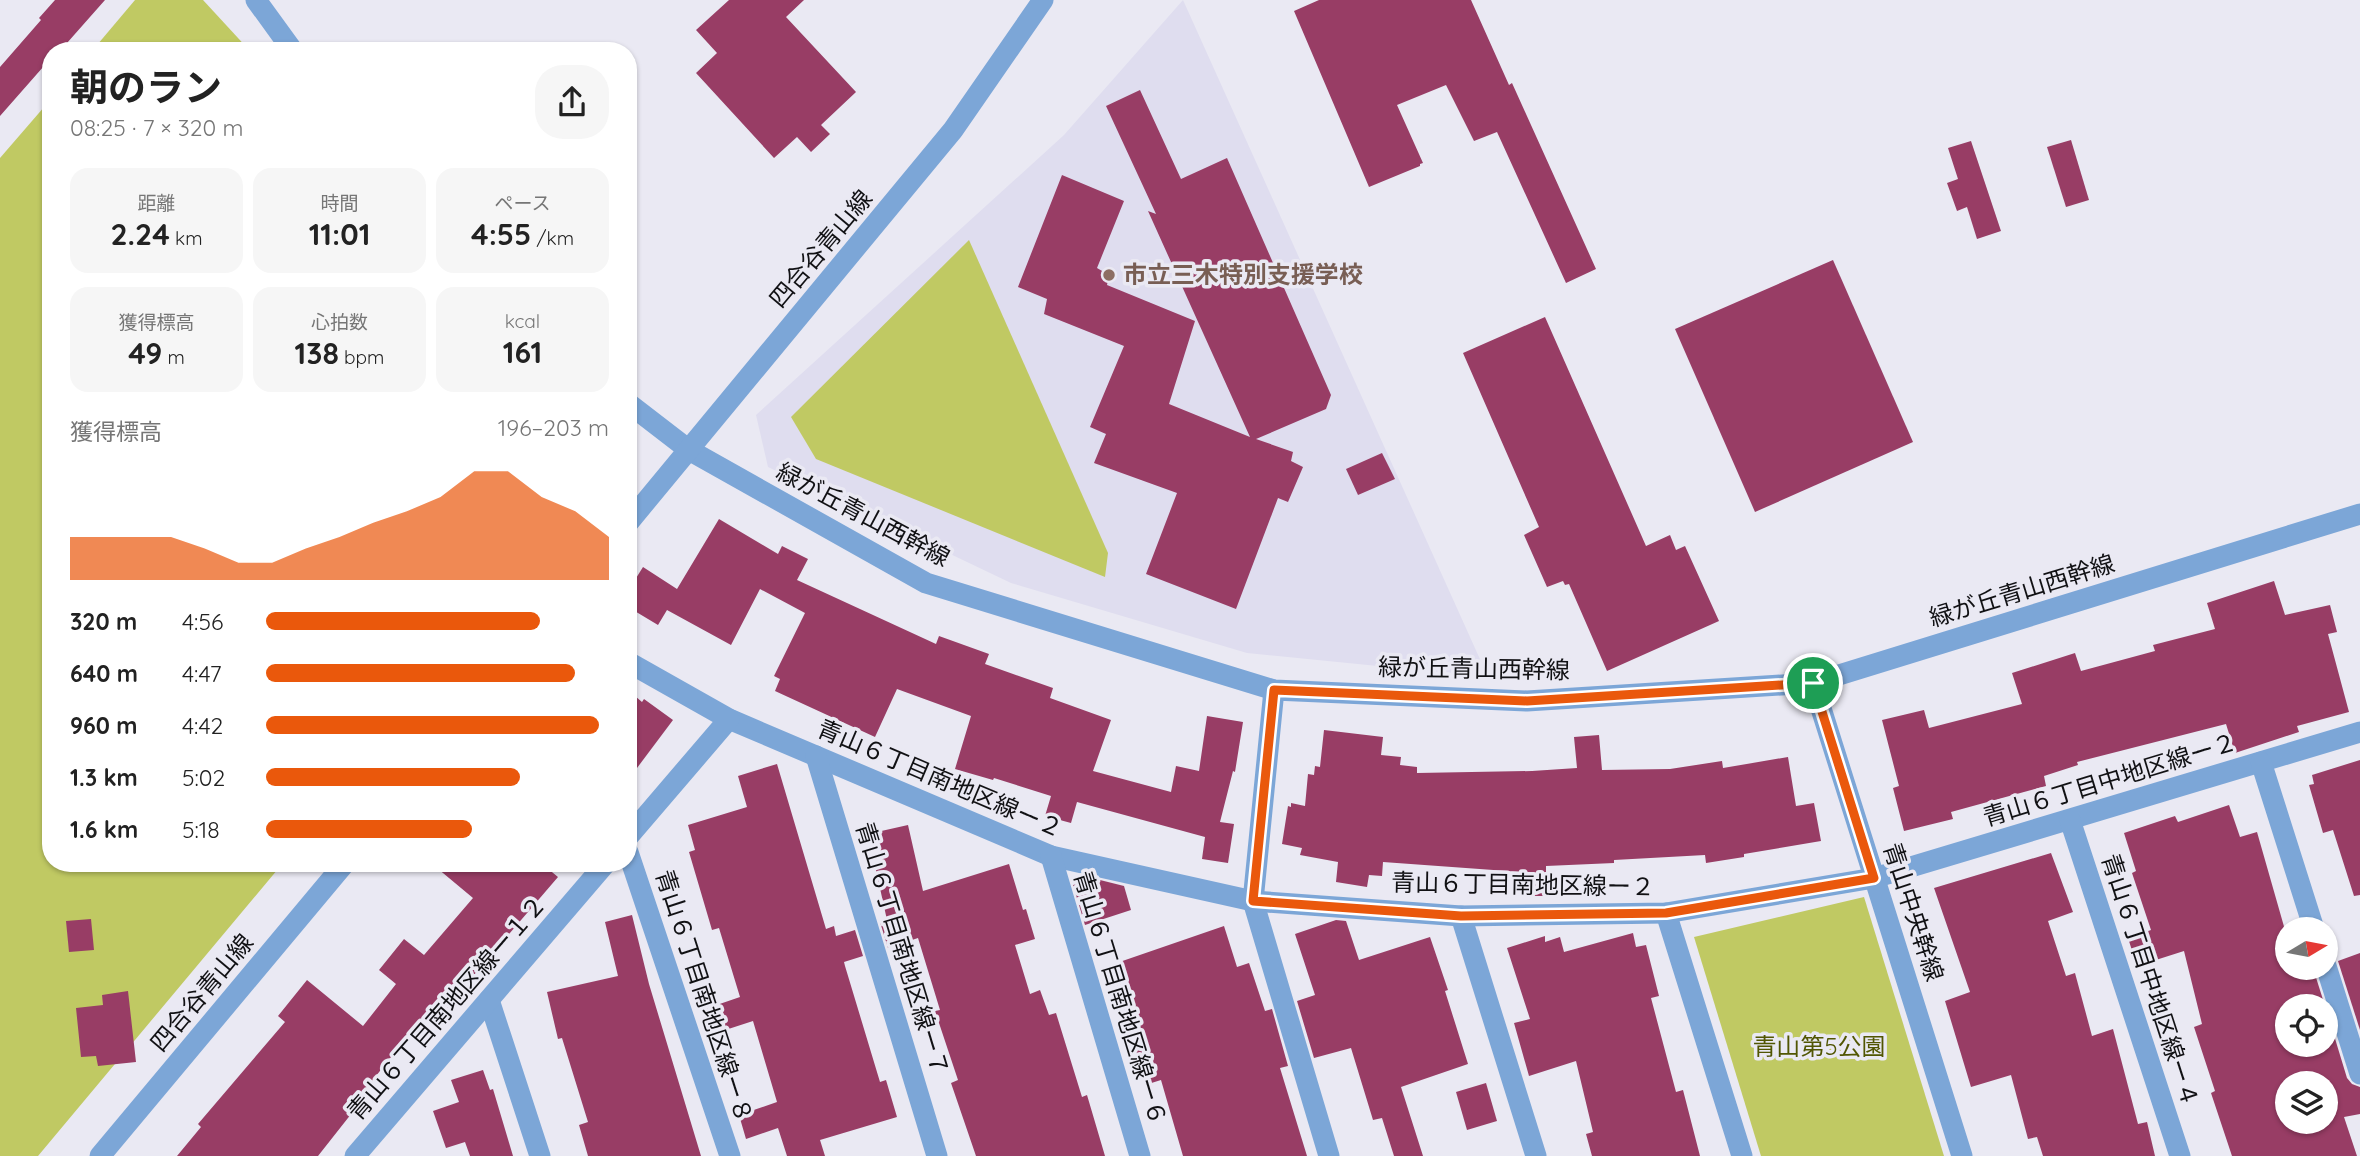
<!DOCTYPE html>
<html lang="ja">
<head>
<meta charset="utf-8">
<style>
  :root { --surface:#fff; --page:#f6f6f6; --text:#222; --muted:#767676; --accent:#ea580c }
  body { margin:0; font-family:Quicksand,"Noto Sans JP",sans-serif; background:var(--page); color:var(--text); height:100vh; display:flex; flex-direction:column; font-size:26px; white-space:nowrap }
  * { box-sizing:border-box; margin:0 }
  p { font-size:23px; color:var(--muted) }
  .icon { flex:none; width:38px; height:38px; fill:none; stroke:currentColor; stroke-width:2; stroke-linecap:round; stroke-linejoin:round }
  .map { position:relative; flex:1; overflow:hidden }
  .details { position:absolute; left:42px; top:42px; width:595px; height:830px; display:flex; flex-direction:column; background:var(--surface); border-radius:28px; box-shadow:0 2px 5px #0004 }
  .details>* { flex:none }
  .needle { width:46px; rotate:80deg }
  .fabs { position:absolute; left:2275px; top:917px; display:grid; gap:14px }
  .fabs a { display:grid; place-items:center; width:63px; height:63px; border-radius:50%; background:var(--surface); box-shadow:0 2px 5px #0004; font-size:35px }
  .pin { position:absolute; display:grid; place-items:center; width:60px; height:60px; color:#fff; margin:-30px; border:4px solid #fff; border-radius:50%; box-shadow:0 2px 7px #0007 }
  .round { display:grid; place-items:center; flex:none; width:74px; height:74px; border-radius:28px; background:var(--page) }
  .overview { display:flex; align-items:center; justify-content:space-between; height:119px; padding:0 28px }
  h1 { font-size:38px; font-weight:700; line-height:52px }
  .stats { display:grid; grid-template-columns:repeat(3,1fr); gap:10px; height:119px; padding:7px 28px }
  .stats div { display:grid; align-content:center; border-radius:18px; background:var(--page); text-align:center }
  .stats b { font-size:30px; font-weight:700 }
  .stats small { font-size:19px; font-weight:400 }
  .stats p { font-size:19px }
  .chart { height:196px; padding:14px 28px }
  .chart p { display:flex; justify-content:space-between }
  .chart svg { width:100%; height:126px; margin-top:7px; fill:var(--accent); opacity:.7 }
  ul { padding:0 28px; list-style:none; font-size:23px }
  li { display:grid; grid-template-columns:112px 84px 1fr; align-items:center; height:52px }
  li i { height:18px; border-radius:9px; background:var(--accent) }
  .map>svg:first-child { display:block }
  .built { fill:#dfddef }
  .green { fill:#c0c963 }
  .building { fill:#983d65; fill-rule:evenodd }
  .lines { fill:none; stroke-linecap:round; stroke-linejoin:round }
  .minor { stroke:#7ca6d7; stroke-width:21 }
  .route-casing { stroke:#fff; stroke-width:14 }
  .route { stroke:#ea580c; stroke-width:9 }
  .education-dot { fill:#8d6e63; stroke:#eae9f3; stroke-width:2.5 }
  .labels { text-anchor:middle; stroke-width:7; stroke-linejoin:round; paint-order:stroke }
  .street-label { font-size:24px; fill:#111114; stroke:#eae9f3 }
  .education-label { font-size:24px; font-weight:bold; fill:#785e54; stroke:#eae9f3; text-anchor:start }
  .park-label { font-size:24px; fill:#515603; stroke:#eae9f3 }
</style>
</head>
<body>
<div class="map">
<svg width="2360" height="1156" viewBox="0 0 2360 1156">
  <rect width="100%" height="100%" fill="#eae9f3"/>
  <path class="built" d="M 1183,0 L 1488,677 L 1247,653 L 1011,583 L 768,467 L 756,415 L 1064,135 Z"/>
  <g class="green">
    <path d="M 135,0 L 203,0 L 250,51 L 92,51 Z"/>
    <path d="M 51,99 L 51,863 L 283,863 L 38,1156 L 0,1156 L 0,158 Z"/>
    <path d="M 969,240 L 1108,553 L 1105,577 L 816,459 L 791,417 Z"/>
    <path d="M 1864,897 L 1944,1156 L 1761,1156 L 1694,937 Z"/>
  </g>
  <g class="building">
    <path d="M 55,0 L 105,0 L 67,43 L 66,42 L 58,51 L 51,51 L 51,58 L 0,116 L 0,67 L 41,20 L 39,18 Z"/>
    <path d="M 729,0 L 804,0 L 786,17 L 856,92 L 821,125 L 830,134 L 811,152 L 797,137 L 774,158 L 696,73 L 717,53 L 696,30 Z"/>
    <path d="M 1319,0 L 1471,0 L 1509,85 L 1512,83 L 1596,269 L 1566,283 L 1497,132 L 1474,141 L 1446,85 L 1397,105 L 1423,163 L 1420,164 L 1420,166 L 1369,187 L 1294,11 Z"/>
    <path d="M 1140,90 L 1181,179 L 1227,158 L 1331,395 L 1326,409 L 1256,439 L 1293,452 L 1291,461 L 1303,467 L 1288,502 L 1278,498 L 1236,609 L 1146,574 L 1177,493 L 1094,463 L 1106,434 L 1090,427 L 1124,346 L 1044,314 L 1047,299 L 1018,287 L 1062,175 L 1124,201 L 1097,268 L 1109,275 L 1107,285 L 1195,321 L 1169,404 L 1250,437 L 1148,211 L 1156,214 L 1106,106 Z"/>
    <path d="M 2071,140 L 2089,200 L 2066,207 L 2047,147 Z"/>
    <path d="M 1971,141 L 2001,231 L 1977,239 L 1967,207 L 1957,211 L 1947,183 L 1958,179 L 1948,148 Z"/>
    <path d="M 1833,260 L 1913,442 L 1755,512 L 1675,329 Z"/>
    <path d="M 1545,317 L 1646,546 L 1670,535 L 1676,550 L 1685,546 L 1719,621 L 1607,671 L 1569,584 L 1565,585 L 1563,581 L 1547,587 L 1524,535 L 1539,527 L 1463,353 Z"/>
    <path d="M 1382,453 L 1395,479 L 1358,495 L 1346,469 Z"/>
    <path d="M 719,519 L 778,554 L 782,546 L 808,559 L 797,580 L 936,644 L 939,636 L 989,654 L 985,664 L 1053,688 L 1050,698 L 1111,720 L 1093,771 L 1171,792 L 1176,766 L 1199,771 L 1207,716 L 1243,722 L 1235,772 L 1233,771 L 1220,822 L 1234,824 L 1228,863 L 1202,859 L 1205,837 L 1077,802 L 1071,823 L 1045,816 L 1051,796 L 994,778 L 993,780 L 955,769 L 971,716 L 897,689 L 875,737 L 775,691 L 780,679 L 774,676 L 805,613 L 760,589 L 731,645 L 667,610 L 658,625 L 628,607 L 628,591 L 643,567 L 677,589 Z"/>
    <path d="M 2274,581 L 2285,615 L 2330,605 L 2337,632 L 2328,634 L 2349,712 L 2297,726 L 2299,732 L 2235,753 L 2226,724 L 2077,762 L 2078,765 L 2044,776 L 2046,786 L 1951,812 L 1953,819 L 1904,831 L 1893,788 L 1899,786 L 1882,720 L 1924,710 L 1929,728 L 2022,704 L 2012,673 L 2075,653 L 2081,671 L 2155,651 L 2153,645 L 2215,629 L 2207,603 Z"/>
    <path d="M 628,690 L 642,702 L 644,699 L 673,720 L 628,780 Z"/>
    <path d="M 1324,730 L 1383,737 L 1381,755 L 1401,757 L 1400,765 L 1417,767 L 1417,773 L 1532,771 L 1577,768 L 1574,737 L 1599,735 L 1602,770 L 1670,769 L 1722,761 L 1723,768 L 1788,757 L 1796,806 L 1814,803 L 1821,841 L 1744,854 L 1744,857 L 1706,863 L 1705,855 L 1614,860 L 1614,863 L 1546,866 L 1546,896 L 1520,896 L 1521,872 L 1383,862 L 1382,876 L 1369,875 L 1367,887 L 1336,882 L 1338,862 L 1300,855 L 1302,848 L 1282,844 L 1288,806 L 1291,807 L 1291,803 L 1305,806 L 1308,774 L 1314,775 L 1315,766 L 1320,767 Z"/>
    <path d="M 2360,760 L 2360,895 L 2354,896 L 2333,830 L 2323,833 L 2309,785 L 2314,784 L 2312,775 Z"/>
    <path d="M 777,764 L 826,929 L 834,926 L 836,936 L 855,930 L 863,956 L 844,962 L 845,966 L 880,1082 L 886,1080 L 897,1117 L 820,1140 L 825,1156 L 787,1156 L 778,1128 L 746,1139 L 739,1115 L 777,1102 L 753,1021 L 713,1034 L 705,1009 L 740,997 L 719,928 L 712,930 L 689,852 L 695,850 L 688,825 L 747,807 L 738,776 Z"/>
    <path d="M 2229,805 L 2240,837 L 2257,832 L 2287,937 L 2287,968 L 2313,968 L 2325,1006 L 2287,1006 L 2287,1045 L 2326,1045 L 2326,1009 L 2347,1078 L 2352,1084 L 2360,1087 L 2360,1114 L 2344,1117 L 2357,1156 L 2232,1156 L 2211,1093 L 2215,1091 L 2194,1027 L 2202,1024 L 2184,951 L 2137,966 L 2128,938 L 2151,930 L 2132,873 L 2136,871 L 2124,833 L 2175,816 L 2178,822 ZM 2287,1083 L 2326,1083 L 2326,1122 L 2287,1122 Z"/>
    <path d="M 908,825 L 923,891 L 1009,864 L 1023,910 L 1026,909 L 1035,939 L 1015,945 L 1030,994 L 1040,990 L 1049,1015 L 1056,1013 L 1082,1097 L 1087,1095 L 1105,1156 L 976,1156 L 951,1083 L 958,1080 L 935,1011 L 940,1010 L 918,938 L 888,948 L 880,922 L 887,920 L 868,834 Z"/>
    <path d="M 2051,853 L 2073,912 L 2048,921 L 2066,976 L 2075,973 L 2092,1036 L 2113,1029 L 2138,1124 L 2147,1122 L 2155,1156 L 2043,1156 L 2037,1137 L 2028,1139 L 2011,1075 L 1971,1087 L 1945,1001 L 1970,992 L 1934,888 Z"/>
    <path d="M 431,863 L 541,863 L 558,877 L 461,990 L 464,992 L 444,1016 L 438,1010 L 416,1036 L 411,1032 L 356,1101 L 359,1104 L 318,1156 L 177,1156 L 201,1127 L 198,1124 L 285,1022 L 278,1016 L 307,980 L 363,1026 L 396,984 L 379,970 L 404,939 L 424,955 L 473,898 Z"/>
    <path d="M 1092,878 L 1124,886 L 1131,910 L 1085,925 L 1073,885 Z"/>
    <path d="M 632,915 L 649,984 L 701,1156 L 588,1156 L 579,1125 L 588,1122 L 562,1038 L 558,1039 L 547,992 L 618,976 L 605,922 Z"/>
    <path d="M 91,919 L 94,950 L 69,952 L 66,921 Z"/>
    <path d="M 1336,920 L 1346,921 L 1359,960 L 1430,937 L 1448,990 L 1445,991 L 1468,1064 L 1401,1087 L 1423,1156 L 1394,1156 L 1382,1118 L 1373,1120 L 1351,1048 L 1314,1058 L 1297,1001 L 1315,995 L 1295,934 Z"/>
    <path d="M 1224,926 L 1237,967 L 1249,963 L 1265,1011 L 1272,1009 L 1288,1066 L 1280,1068 L 1307,1156 L 1183,1156 L 1161,1080 L 1145,1085 L 1124,1017 L 1122,1017 L 1105,967 Z"/>
    <path d="M 1633,933 L 1636,947 L 1646,945 L 1659,996 L 1651,998 L 1676,1092 L 1683,1090 L 1700,1156 L 1592,1156 L 1586,1134 L 1593,1132 L 1576,1061 L 1529,1076 L 1514,1023 L 1530,1019 L 1507,948 L 1545,936 L 1545,942 L 1560,937 L 1564,952 Z"/>
    <path d="M 2360,953 L 2360,1030 L 2338,961 Z"/>
    <path d="M 128,991 L 136,1062 L 98,1066 L 96,1056 L 81,1057 L 76,1008 L 103,1005 L 102,995 Z"/>
    <path d="M 483,1070 L 490,1090 L 493,1089 L 513,1156 L 470,1156 L 465,1142 L 446,1148 L 433,1111 L 459,1102 L 451,1080 Z"/>
    <path d="M 1486,1083 L 1497,1121 L 1467,1130 L 1456,1092 Z"/>
  </g>
  <g class="lines">
    <g class="minor">
      <path d="M 256,0 L 293,51"/>
      <path d="M 628,403 L 689,450 L 926,583 L 1274,690 L 1527,701 L 1813,683 L 2360,514"/>
      <path d="M 628,523 L 953,130 L 1043,0"/>
      <path d="M 628,662 L 729,719 L 1051,856 L 1253,901 L 1461,916 L 1666,913 L 1874,878 L 2360,732"/>
      <path d="M 1813,683 L 1962,1156"/>
      <path d="M 1274,690 L 1253,901 L 1329,1156"/>
      <path d="M 816,756 L 937,1156"/>
      <path d="M 2261,762 L 2314,929"/>
      <path d="M 2070,820 L 2180,1156"/>
      <path d="M 628,837 L 729,719"/>
      <path d="M 628,852 L 730,1156"/>
      <path d="M 1051,856 L 1140,1156"/>
      <path d="M 1666,913 L 1742,1156"/>
      <path d="M 1461,916 L 1536,1156"/>
      <path d="M 2326,966 L 2360,1074"/>
      <path d="M 489,1000 L 540,1156"/>
      <path d="M 100,1156 L 345,863"/>
      <path d="M 355,1156 L 606,863"/>
    </g>
  </g>
  <g class="lines">
    <defs>
      <path id="route" d="M 1813,683 L 1874,878 L 1666,913 L 1461,916 L 1253,901 L 1274,690 L 1527,701 Z"/>
    </defs>
    <use href="#route" class="route-casing"/>
    <use href="#route" class="route"/>
  </g>
  <circle class="education-dot" cx="1109" cy="275" r="7"/>
  <g class="labels">
    <g class="street-label">
      <text transform="translate(821 249) rotate(-50)" y="8">四合谷青山線</text>
      <text transform="translate(863 515) rotate(28)" y="8">緑が丘青山西幹線</text>
      <text transform="translate(2022 591) rotate(-17)" y="8">緑が丘青山西幹線</text>
      <text transform="translate(1474 669) rotate(1)" y="8">緑が丘青山西幹線</text>
      <text transform="translate(940 779) rotate(23)" y="8">青山６丁目南地区線ー２</text>
      <text transform="translate(2110 780) rotate(-17)" y="8">青山６丁目中地区線ー２</text>
      <text transform="translate(1523 885) rotate(1)" y="8">青山６丁目南地区線ー２</text>
      <text transform="translate(1913 912) rotate(72)" y="8">青山中央幹線</text>
      <text transform="translate(902 949) rotate(73)" y="8">青山６丁目南地区線ー７</text>
      <text transform="translate(2150 980) rotate(72)" y="8">青山６丁目中地区線ー４</text>
      <text transform="translate(202 993) rotate(-50)" y="8">四合谷青山線</text>
      <text transform="translate(704 996) rotate(72)" y="8">青山６丁目南地区線ー８</text>
      <text transform="translate(1120 998) rotate(73)" y="8">青山６丁目南地区線ー６</text>
      <text transform="translate(447 1008) rotate(-49)" y="8">青山６丁目南地区線ー１２</text>
    </g>
    <g class="education-label">
      <text x="1123" y="283">市立三木特別支援学校</text>
    </g>
    <g class="park-label">
      <text x="1819" y="1055">青山第5公園</text>
    </g>
  </g>
</svg>
<div class="fabs">
<a><svg class="needle" viewBox="-14 -14 28 28"><path d="M0-13l5 13h-10z" fill="#e53935"/><path d="M0 13l5-13h-10z" fill="#767676"/></svg></a>
<a><svg class="icon" aria-label="locate" viewBox="0 0 24 24"><circle cx="12" cy="12" r="6"/><path d="M12 2v4M12 18v4M2 12h4M18 12h4"/></svg></a>
<a><svg class="icon" aria-label="layers" viewBox="0 0 24 24"><path d="M12 4l9 5-9 5-9-5zM3 14l9 5 9-5"/></svg></a>
</div>
<div class="pin" style="left:1813px;top:683px;background:#1e9e55"><svg class="icon" aria-label="arrive" viewBox="0 0 24 24"><path d="M6 21V4h12l-3 4 3 4H6"/></svg></div>
<section class="details">
<div class="overview"><div><h1>朝のラン</h1><p>08:25 · 7 × 320 m</p></div><a class="round"><svg class="icon" aria-label="share" viewBox="0 0 24 24"><path d="M12 15V3M7 8l5-5 5 5M5 13v7h14v-7"/></svg></a></div>
<div class="stats">
<div><p>距離</p><b>2.24<small> km</small></b></div>
<div><p>時間</p><b>11:01</b></div>
<div><p>ペース</p><b>4:55<small> /km</small></b></div>
</div>
<div class="stats">
<div><p>獲得標高</p><b>49<small> m</small></b></div>
<div><p>心拍数</p><b>138<small> bpm</small></b></div>
<div><p>kcal</p><b>161</b></div>
</div>
<div class="chart"><p><span>獲得標高</span>196–203 m</p>
<svg viewBox="0 0 160 44" preserveAspectRatio="none"><path d="M0 44V29L10 29L20 29L30 29L40 33L50 38L60 38L70 33L80 29L90 24L100 20L110 15L120 6L130 6L140 15L150 20L160 29V44z"/></svg>
</div>
<ul>
<li><b>320 m</b>4:56<i style="width:80%"></i></li>
<li><b>640 m</b>4:47<i style="width:90%"></i></li>
<li><b>960 m</b>4:42<i style="width:97%"></i></li>
<li><b>1.3 km</b>5:02<i style="width:74%"></i></li>
<li><b>1.6 km</b>5:18<i style="width:60%"></i></li>
</ul>
</section>
</div>
</body>
</html>
